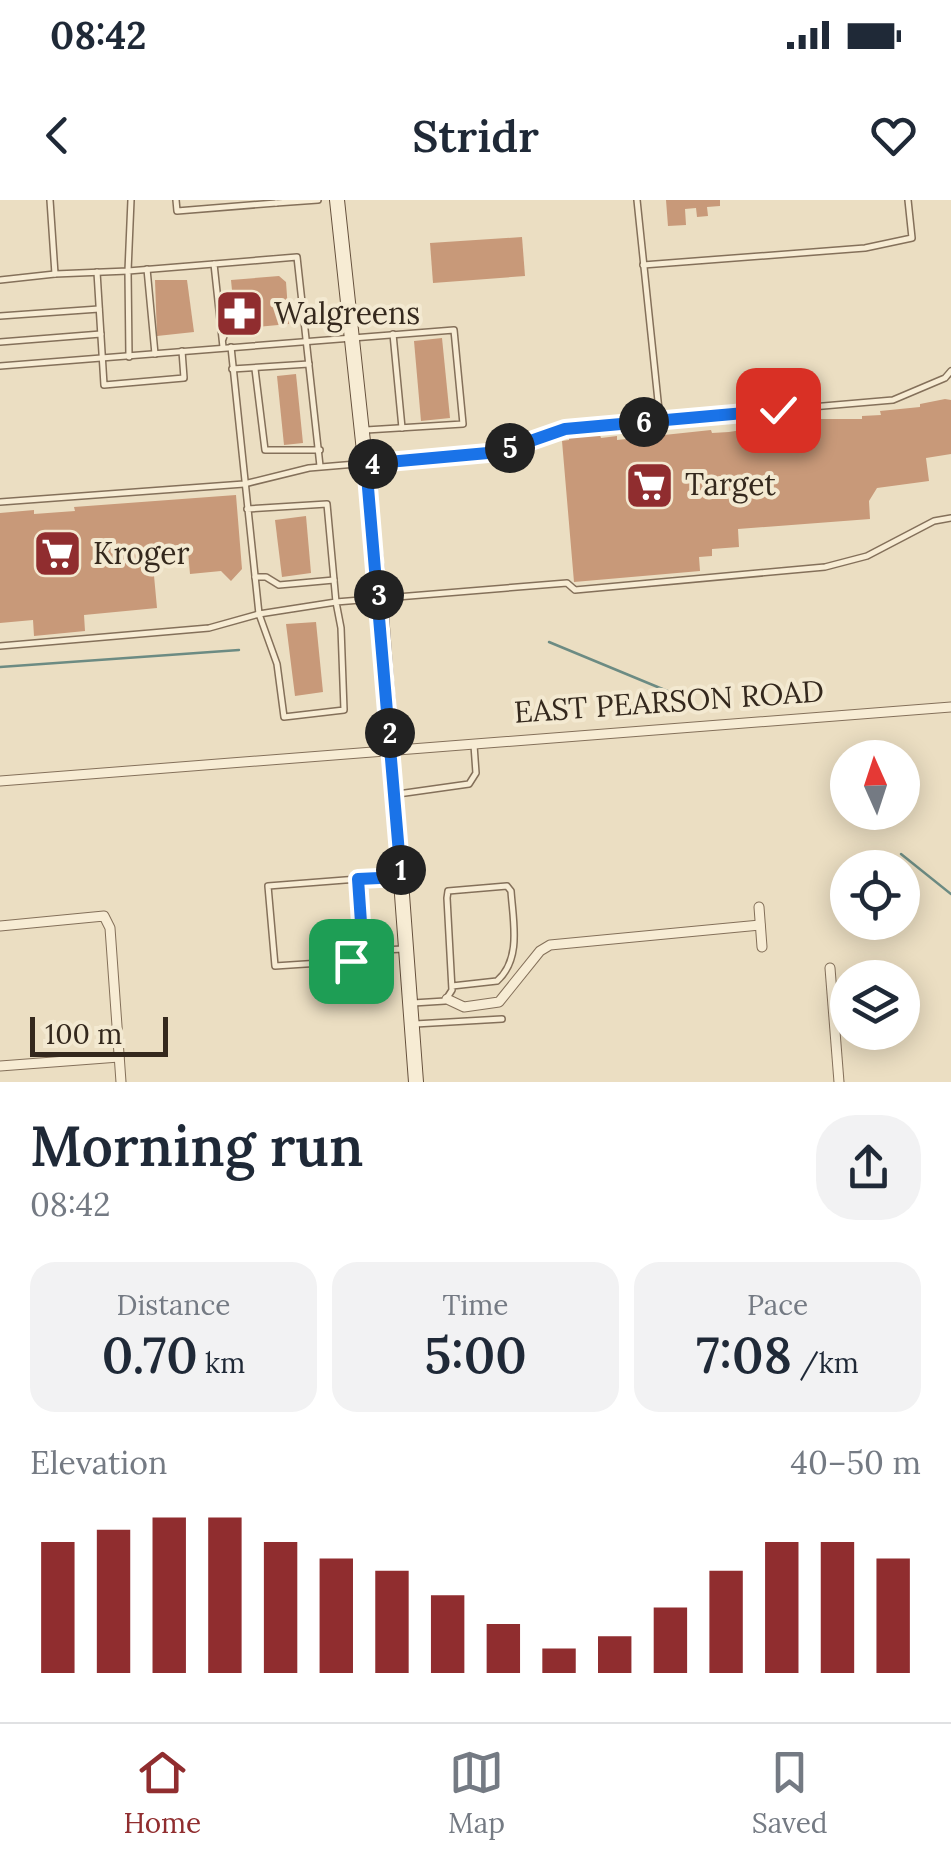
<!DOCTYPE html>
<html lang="en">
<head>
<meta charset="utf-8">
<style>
  :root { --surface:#fff; --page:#f2f2f3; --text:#1f2937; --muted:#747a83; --line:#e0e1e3; --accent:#902d2f }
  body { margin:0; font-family:Lora,serif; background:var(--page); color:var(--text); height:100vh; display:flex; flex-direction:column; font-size:38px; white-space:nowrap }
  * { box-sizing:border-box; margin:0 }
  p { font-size:32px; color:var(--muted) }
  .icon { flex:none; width:55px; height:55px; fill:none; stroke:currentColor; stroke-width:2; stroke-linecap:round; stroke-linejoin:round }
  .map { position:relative; height:882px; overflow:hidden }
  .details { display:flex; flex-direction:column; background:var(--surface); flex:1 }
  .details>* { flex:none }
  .needle { width:65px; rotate:357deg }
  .controls { position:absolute; left:830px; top:540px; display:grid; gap:20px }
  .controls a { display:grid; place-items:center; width:90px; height:90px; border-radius:50%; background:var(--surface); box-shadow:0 5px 25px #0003; font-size:50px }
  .scale { position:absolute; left:30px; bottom:25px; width:138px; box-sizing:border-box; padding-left:10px; border:5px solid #34281d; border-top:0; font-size:28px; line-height:35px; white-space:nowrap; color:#34281d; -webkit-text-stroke:8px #f3e9d1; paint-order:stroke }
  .pin { position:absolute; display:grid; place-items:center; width:85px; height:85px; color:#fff; margin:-42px; border-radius:20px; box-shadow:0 5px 15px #0006 }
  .km { position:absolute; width:50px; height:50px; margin:-25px; border-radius:50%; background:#222; color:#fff; font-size:28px; line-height:50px; text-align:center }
  .round { display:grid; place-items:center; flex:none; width:105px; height:105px; border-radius:40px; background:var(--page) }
  .summary { display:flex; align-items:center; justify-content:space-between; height:170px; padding:0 30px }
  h1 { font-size:55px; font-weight:600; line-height:75px }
  .stats { display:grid; grid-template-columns:repeat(3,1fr); gap:15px; height:170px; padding:10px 30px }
  .stats div { display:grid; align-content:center; border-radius:25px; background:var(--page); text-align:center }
  .stats b { font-size:50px; font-weight:600 }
  .stats small { font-size:28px; font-weight:400 }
  .stats p { font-size:28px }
  .chart { height:280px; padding:20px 30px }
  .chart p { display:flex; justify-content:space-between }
  .chart svg { width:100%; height:180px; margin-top:10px; stroke:var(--accent); stroke-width:6 }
  .status { display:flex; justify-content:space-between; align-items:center; height:70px; padding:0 50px; background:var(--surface); direction:ltr }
  .status svg { height:28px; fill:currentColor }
  header { display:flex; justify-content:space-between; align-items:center; height:130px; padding:0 30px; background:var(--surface); font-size:45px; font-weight:600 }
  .dock { display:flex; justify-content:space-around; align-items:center; height:140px; border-top:2px solid var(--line); background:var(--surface); font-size:28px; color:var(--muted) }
  .dock a { display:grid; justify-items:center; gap:5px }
  .dock .on { color:var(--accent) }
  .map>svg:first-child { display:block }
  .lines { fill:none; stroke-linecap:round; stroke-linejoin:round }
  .stream { stroke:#6c8b83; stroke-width:2.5 }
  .building { fill:#c89979 }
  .service-casing { stroke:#84705a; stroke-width:8 }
  .minor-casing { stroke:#84705a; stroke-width:11 }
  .secondary-casing { stroke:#66513d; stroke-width:16 }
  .service { stroke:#f7ecd4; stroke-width:5 }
  .minor { stroke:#f7ecd4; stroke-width:9 }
  .secondary { stroke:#f7ecd4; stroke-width:14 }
  .route-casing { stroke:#fff; stroke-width:20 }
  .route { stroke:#1a73e8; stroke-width:12 }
  .labels { text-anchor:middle; stroke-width:8; stroke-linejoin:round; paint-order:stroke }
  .poi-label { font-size:30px; fill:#34281d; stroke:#f3e9d1; text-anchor:start }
  .street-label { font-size:30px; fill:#34281d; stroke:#f3e9d1 }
</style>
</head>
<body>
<div class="status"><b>08:42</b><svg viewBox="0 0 49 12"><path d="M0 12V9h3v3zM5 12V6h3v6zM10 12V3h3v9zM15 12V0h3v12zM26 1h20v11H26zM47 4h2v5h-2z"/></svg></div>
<header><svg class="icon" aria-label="back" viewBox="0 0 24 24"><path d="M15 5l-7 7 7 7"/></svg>Stridr<svg class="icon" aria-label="heart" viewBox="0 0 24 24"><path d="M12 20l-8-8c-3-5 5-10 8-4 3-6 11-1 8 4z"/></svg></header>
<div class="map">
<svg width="951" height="882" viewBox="0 0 951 882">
  <rect width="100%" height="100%" fill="#ebdec2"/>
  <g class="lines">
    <g class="stream">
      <path d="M 549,442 L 689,500"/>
      <path d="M 0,467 L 239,450"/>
      <path d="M 901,654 L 951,694"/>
    </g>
  </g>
  <g class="building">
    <path d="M 666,0 L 720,0 L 720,6 L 707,7 L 708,16 L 697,17 L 696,8 L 685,9 L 686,25 L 668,26 Z"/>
    <path d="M 522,37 L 525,76 L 433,83 L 430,43 Z"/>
    <path d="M 279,76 L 286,82 L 289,124 L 235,129 L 235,123 L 226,124 L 225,112 L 234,111 L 231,80 Z"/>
    <path d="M 155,80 L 187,80 L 194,132 L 157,136 Z"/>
    <path d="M 442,138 L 450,218 L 421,221 L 414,141 Z"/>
    <path d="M 296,174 L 303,243 L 284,245 L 277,176 Z"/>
    <path d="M 945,199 L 951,200 L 951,254 L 926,258 L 929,281 L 877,288 L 869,301 L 870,319 L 738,329 L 739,347 L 712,349 L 712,356 L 699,357 L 700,371 L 574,382 L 562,241 L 569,240 L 569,237 L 600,235 L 601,238 L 617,236 L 617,240 L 711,230 L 712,233 L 729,232 L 754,228 L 764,222 L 804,219 L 862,219 L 862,216 L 881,215 L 880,211 L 920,207 L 920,204 Z"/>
    <path d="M 236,295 L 242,369 L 231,381 L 221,371 L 190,374 L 188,351 L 152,354 L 157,408 L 84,415 L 85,431 L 34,436 L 33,420 L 0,423 L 0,313 L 34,310 L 34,314 L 75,311 L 74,307 Z"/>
    <path d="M 306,316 L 311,373 L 282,377 L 275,320 Z"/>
    <path d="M 316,422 L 323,492 L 295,496 L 286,424 Z"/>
  </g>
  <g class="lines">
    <defs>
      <g id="service">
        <path d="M 50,0 L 55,74 L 128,71 L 131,0"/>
        <path d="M 176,0 L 177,11 L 276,3"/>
        <path d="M 276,3 L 318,0"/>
        <path d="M 643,65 L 865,48 L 912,38 L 908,0"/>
        <path d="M 147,69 L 155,154"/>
        <path d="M 97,72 L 104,185 L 184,178 L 182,151"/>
        <path d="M 0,80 L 55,74"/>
        <path d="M 219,97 L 227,112"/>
        <path d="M 0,116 L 99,109"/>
        <path d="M 393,134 L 402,228"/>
        <path d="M 223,139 L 228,124"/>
        <path d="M 0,142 L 101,134"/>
        <path d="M 223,147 L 214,64 L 297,57 L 320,266"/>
        <path d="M 231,147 L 259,414 L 336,402 L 327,304 L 247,309"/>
        <path d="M 129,157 L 128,71 L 214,64"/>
        <path d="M 0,166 L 454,130 L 463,224 L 366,230"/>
        <path d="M 232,169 L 309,164"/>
        <path d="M 255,169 L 265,250 L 320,250"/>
        <path d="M 660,220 L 893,200 L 945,178 L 951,171"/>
        <path d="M 0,302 L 244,284 L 309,268 L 499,252 L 565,229 L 660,220 L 637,0"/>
        <path d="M 255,377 L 266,377 L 279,385 L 334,380"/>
        <path d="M 0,446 L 209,428 L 259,414 L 277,464 L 284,517 L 344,510 L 341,428 L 336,402 L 567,383 L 575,390 L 825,367 L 867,356 L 934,321 L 951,318"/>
        <path d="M 398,594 L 469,584 L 476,573 L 474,545"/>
        <path d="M 358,679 L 400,677"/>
        <path d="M 363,751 L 351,761 L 275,766 L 268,686 L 358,679 L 363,751 L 403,749"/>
        <path d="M 413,803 L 445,801 L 452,790 L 447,698 L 448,691 L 507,686 L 511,691 C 513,721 522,759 497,781 L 452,786"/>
        <path d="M 415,824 L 502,819"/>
      </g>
      <g id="minor">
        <path d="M 0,581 L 951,507"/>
        <path d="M 759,707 L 762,747"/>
        <path d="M 0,726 L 104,716 L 110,728 L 121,882"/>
        <path d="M 830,768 L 839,882"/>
        <path d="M 447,799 L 464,807 L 499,802 L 540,751 L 550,745 L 760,725"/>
        <path d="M 0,866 L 119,857"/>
      </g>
      <path id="secondary" d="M 337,0 L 380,400 L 416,882"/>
    </defs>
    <use href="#service" class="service-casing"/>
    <use href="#minor" class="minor-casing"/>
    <use href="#secondary" class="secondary-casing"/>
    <use href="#service" class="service"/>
    <use href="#minor" class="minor"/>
    <use href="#secondary" class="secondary"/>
  </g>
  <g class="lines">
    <defs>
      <path id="route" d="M 351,761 L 363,752 L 358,679 L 401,677 L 366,264 L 499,252 L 565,229 L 778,210"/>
    </defs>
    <use href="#route" class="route-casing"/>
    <use href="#route" class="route"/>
  </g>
  <defs>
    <symbol id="pharmacy-square" viewBox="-11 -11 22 22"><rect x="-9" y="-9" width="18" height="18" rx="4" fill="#902d2f" stroke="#f3e9d1"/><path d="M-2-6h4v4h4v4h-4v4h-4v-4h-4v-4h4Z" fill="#fff"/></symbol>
    <symbol id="supermarket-square" viewBox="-11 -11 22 22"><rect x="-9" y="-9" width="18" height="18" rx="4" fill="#902d2f" stroke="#f3e9d1"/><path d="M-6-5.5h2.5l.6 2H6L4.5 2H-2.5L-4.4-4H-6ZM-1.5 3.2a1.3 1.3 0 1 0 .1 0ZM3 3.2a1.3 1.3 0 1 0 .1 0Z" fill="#fff"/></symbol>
  </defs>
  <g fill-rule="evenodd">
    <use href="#pharmacy-square" x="212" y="86" width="55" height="55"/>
    <use href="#supermarket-square" x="622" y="258" width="55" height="55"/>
    <use href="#supermarket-square" x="30" y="326" width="55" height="55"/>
  </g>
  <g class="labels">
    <g class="poi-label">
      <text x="274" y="124">Walgreens</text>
      <text x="685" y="295">Target</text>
      <text x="93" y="364">Kroger</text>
    </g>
    <g class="street-label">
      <text transform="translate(669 502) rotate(-4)" y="10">EAST PEARSON ROAD</text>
    </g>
  </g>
</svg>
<div class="controls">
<a><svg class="needle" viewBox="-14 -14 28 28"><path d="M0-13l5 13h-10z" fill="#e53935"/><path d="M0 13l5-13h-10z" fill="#747a83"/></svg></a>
<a><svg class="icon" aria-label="locate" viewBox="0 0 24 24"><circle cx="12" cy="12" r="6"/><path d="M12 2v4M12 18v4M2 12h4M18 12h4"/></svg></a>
<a><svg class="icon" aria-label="layers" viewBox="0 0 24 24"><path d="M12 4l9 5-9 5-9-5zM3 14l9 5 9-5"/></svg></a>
</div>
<div class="scale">100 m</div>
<div class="pin" style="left:351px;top:761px;background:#1e9e55"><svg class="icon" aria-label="arrive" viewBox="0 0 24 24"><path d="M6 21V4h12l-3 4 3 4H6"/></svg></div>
<div class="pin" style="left:778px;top:210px;background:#d93025"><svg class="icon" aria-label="check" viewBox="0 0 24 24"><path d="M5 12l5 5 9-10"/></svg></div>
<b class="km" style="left:401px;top:670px">1</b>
<b class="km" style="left:390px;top:533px">2</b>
<b class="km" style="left:379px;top:395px">3</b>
<b class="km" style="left:373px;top:264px">4</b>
<b class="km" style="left:510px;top:248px">5</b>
<b class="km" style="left:644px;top:222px">6</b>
</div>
<section class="details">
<div class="summary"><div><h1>Morning run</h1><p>08:42</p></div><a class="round"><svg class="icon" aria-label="share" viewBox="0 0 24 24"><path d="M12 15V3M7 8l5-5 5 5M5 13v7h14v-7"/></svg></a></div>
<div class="stats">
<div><p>Distance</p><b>0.70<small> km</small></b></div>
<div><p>Time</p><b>5:00</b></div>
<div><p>Pace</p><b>7:08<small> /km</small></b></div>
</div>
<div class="chart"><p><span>Elevation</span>40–50 m</p>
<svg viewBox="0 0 160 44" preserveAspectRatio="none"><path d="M5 44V12M15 44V9M25 44V6M35 44V6M45 44V12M55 44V16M65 44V19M75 44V25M85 44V32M95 44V38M105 44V35M115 44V28M125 44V19M135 44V12M145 44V12M155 44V16"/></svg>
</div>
</section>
<nav class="dock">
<a class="on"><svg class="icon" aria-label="home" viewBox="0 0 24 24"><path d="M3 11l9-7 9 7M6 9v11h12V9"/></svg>Home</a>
<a><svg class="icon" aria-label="map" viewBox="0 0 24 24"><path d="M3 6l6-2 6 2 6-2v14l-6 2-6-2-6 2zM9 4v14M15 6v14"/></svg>Map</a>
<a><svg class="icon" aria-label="saved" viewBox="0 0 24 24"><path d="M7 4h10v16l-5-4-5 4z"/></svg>Saved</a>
</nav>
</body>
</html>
